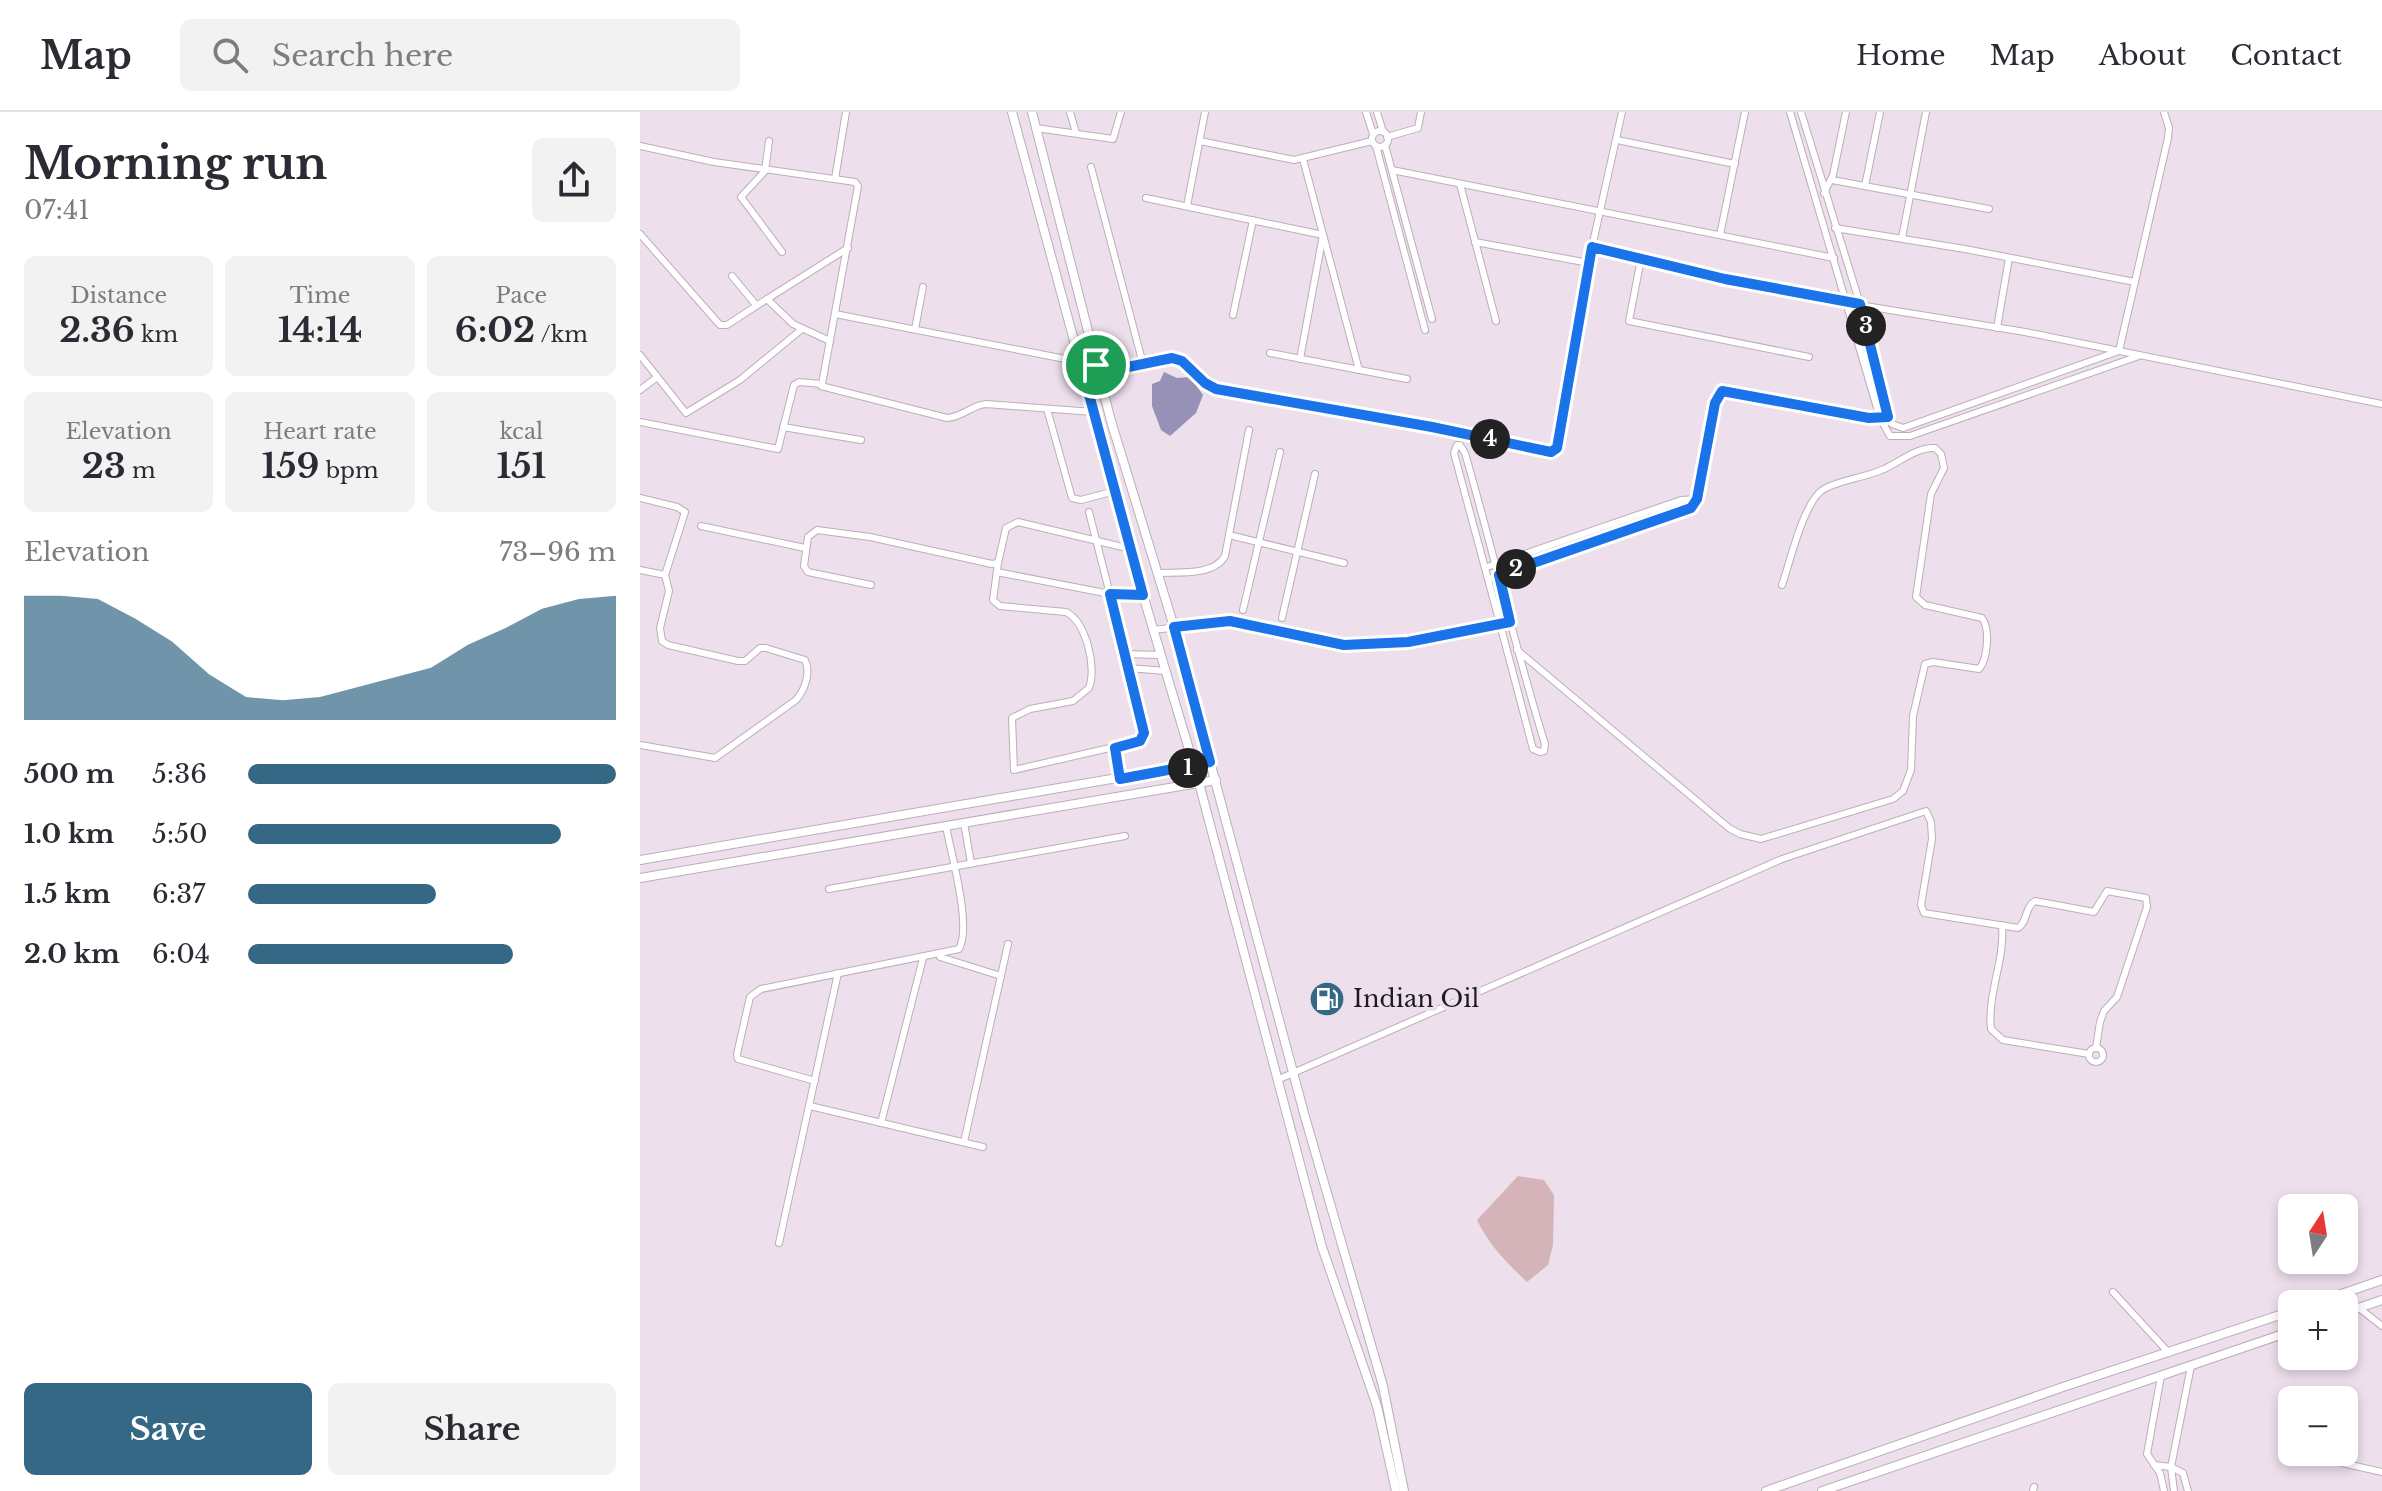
<!DOCTYPE html>
<html lang="en">
<head>
<meta charset="utf-8">
<style>
  :root { --surface:#fff; --page:#f2f2f3; --text:#2b2b33; --muted:#7c7c81; --line:#e1e1e2; --accent:#356885 }
  body { margin:0; font-family:"Libre Baskerville",serif; background:var(--page); color:var(--text); height:100vh; display:flex; flex-direction:column; font-size:30px; white-space:nowrap }
  * { box-sizing:border-box; margin:0 }
  p { font-size:26px; color:var(--muted) }
  .icon { flex:none; width:44px; height:44px; fill:none; stroke:currentColor; stroke-width:2; stroke-linecap:round; stroke-linejoin:round }
  .map { position:relative; flex:1; overflow:hidden }
  .details { display:flex; flex-direction:column; background:var(--surface); width:640px }
  .details>* { flex:none }
  .needle { width:52px; rotate:12deg }
  .tools { position:absolute; left:1638px; top:1082px; display:grid; gap:16px }
  .tools a { display:grid; place-items:center; width:80px; height:80px; border-radius:12px; background:var(--surface); box-shadow:0 4px 12px #0003; font-size:40px }
  .pin { position:absolute; display:grid; place-items:center; width:68px; height:68px; color:#fff; margin:-34px; border:4px solid #fff; border-radius:50%; box-shadow:0 2px 8px #0007 }
  .km { position:absolute; width:40px; height:40px; margin:-20px; border-radius:50%; background:#222; color:#fff; font-size:22px; line-height:40px; text-align:center }
  .round { display:grid; place-items:center; flex:none; width:84px; height:84px; border-radius:12px; background:var(--page) }
  .headline { display:flex; align-items:center; justify-content:space-between; height:136px; padding:0 24px }
  h1 { font-size:44px; font-weight:700; line-height:60px }
  .stats { display:grid; grid-template-columns:repeat(3,1fr); gap:12px; height:136px; padding:8px 24px }
  .stats div { display:grid; align-content:center; border-radius:12px; background:var(--page); text-align:center }
  .stats b { font-size:34px; font-weight:700 }
  .stats small { font-size:22px; font-weight:400 }
  .stats p { font-size:22px }
  .chart { height:224px; padding:16px 24px }
  .chart p { display:flex; justify-content:space-between }
  .chart svg { width:100%; height:144px; margin-top:8px; fill:var(--accent); opacity:.7 }
  .cta { display:flex; gap:16px; margin-top:auto; padding:16px 24px }
  .cta a { flex:1; height:92px; border-radius:12px; background:var(--accent); color:#fff; font-size:32px; font-weight:700; line-height:92px; text-align:center }
  .cta a+a { background:var(--page); color:var(--text) }
  ul { padding:0 24px; list-style:none; font-size:26px }
  li { display:grid; grid-template-columns:128px 96px 1fr; align-items:center; height:60px }
  li i { height:20px; border-radius:10px; background:var(--accent) }
  header { display:flex; align-items:center; gap:48px; box-sizing:border-box; height:112px; padding:0 40px; background:var(--surface); border-bottom:2px solid var(--line) }
  header strong { font-size:38px }
  nav { display:flex; gap:44px; margin-inline-start:auto; font-size:28px }
  .search { width:560px; height:72px; background:var(--page); display:flex; align-items:center; gap:20px; box-sizing:border-box; padding:0 28px; border-radius:12px; color:var(--muted); font-size:30px }
  main { display:flex; flex:1; min-height:0 }
  .map>svg:first-child { display:block }
  .green { fill:#d4b4b8 }
  .water { fill:#9791b7 }
  .lines { fill:none; stroke-linecap:round; stroke-linejoin:round }
  .minor-casing { stroke:#bcaeba; stroke-width:8 }
  .tertiary-casing { stroke:#bcaeba; stroke-width:10 }
  .minor { stroke:#fff; stroke-width:6 }
  .tertiary { stroke:#fff; stroke-width:8 }
  .route-casing { stroke:#fff; stroke-width:16 }
  .route { stroke:#1a73e8; stroke-width:10 }
  .labels { text-anchor:middle; stroke-width:8; stroke-linejoin:round; paint-order:stroke }
  .poi-label { font-size:24px; fill:#1f1a1e; stroke:#eddfeb; text-anchor:start }
</style>
</head>
<body>
<header>
<strong>Map</strong>
<div class="search"><svg class="icon" aria-label="search" viewBox="0 0 24 24"><circle cx="10" cy="10" r="6"/><path d="M15 15l6 6"/></svg>Search here</div>
<nav><a>Home</a><a>Map</a><a>About</a><a>Contact</a></nav>
</header>
<main>
<section class="details">
<div class="headline"><div><h1>Morning run</h1><p>07:41</p></div><a class="round"><svg class="icon" aria-label="share" viewBox="0 0 24 24"><path d="M12 15V3M7 8l5-5 5 5M5 13v7h14v-7"/></svg></a></div>
<div class="stats">
<div><p>Distance</p><b>2.36<small> km</small></b></div>
<div><p>Time</p><b>14:14</b></div>
<div><p>Pace</p><b>6:02<small> /km</small></b></div>
</div>
<div class="stats">
<div><p>Elevation</p><b>23<small> m</small></b></div>
<div><p>Heart rate</p><b>159<small> bpm</small></b></div>
<div><p>kcal</p><b>151</b></div>
</div>
<div class="chart"><p><span>Elevation</span>73–96 m</p>
<svg viewBox="0 0 160 44" preserveAspectRatio="none"><path d="M0 44V6L10 6L20 7L30 13L40 20L50 30L60 37L70 38L80 37L90 34L100 31L110 28L120 21L130 16L140 10L150 7L160 6V44z"/></svg>
</div>
<ul>
<li><b>500 m</b>5:36<i style="width:100%"></i></li>
<li><b>1.0 km</b>5:50<i style="width:85%"></i></li>
<li><b>1.5 km</b>6:37<i style="width:51%"></i></li>
<li><b>2.0 km</b>6:04<i style="width:72%"></i></li>
</ul>
<div class="cta"><a>Save</a><a>Share</a></div>
</section>
<div class="map">
<svg width="1742" height="1379" viewBox="0 0 1742 1379">
  <rect width="100%" height="100%" fill="#eddfeb"/>
  <path class="green" d="M 878,1064 L 904,1068 L 914,1083 L 913,1133 L 908,1153 L 887,1170 C 867,1151 849,1133 837,1108 Z"/>
  <path class="water" d="M 524,260 L 537,266 L 550,265 L 563,283 L 556,301 L 530,324 L 521,318 L 512,294 L 512,272 L 520,269 Z"/>
  <g class="lines">
    <defs>
      <g id="minor">
        <path d="M 430,0 L 436,21"/>
        <path d="M 726,0 L 733,22"/>
        <path d="M 737,0 L 743,20"/>
        <path d="M 1150,0 L 1240,306 L 1250,324 L 1270,324 L 1499,244"/>
        <path d="M 1161,0 L 1220,192 L 1248,305 L 1252,312 L 1263,316 L 1479,239 L 1528,26 L 1529,16 L 1524,0"/>
        <path d="M 396,16 L 473,27 L 481,0"/>
        <circle cx="740" cy="27" r="8"/>
        <path d="M 747,25 L 778,16 L 781,0"/>
        <path d="M 977,28 L 1095,52"/>
        <path d="M 129,29 L 125,59 L 101,85 L 142,140"/>
        <path d="M 560,29 L 654,48 L 732,29"/>
        <path d="M 745,33 L 792,207"/>
        <path d="M 0,34 L 74,50 L 215,70 L 218,74 L 182,272 L 159,270 L 154,273 L 138,337 L 0,310"/>
        <path d="M 736,34 L 785,218"/>
        <path d="M 663,47 L 719,258"/>
        <path d="M 451,55 L 503,252"/>
        <path d="M 752,58 L 1194,146"/>
        <path d="M 195,67 L 206,0"/>
        <path d="M 1192,68 L 1349,97"/>
        <path d="M 820,72 L 856,209"/>
        <path d="M 1225,74 L 1240,0"/>
        <path d="M 1184,81 L 1193,63 L 1206,0"/>
        <path d="M 506,86 L 683,123 L 660,247"/>
        <path d="M 547,94 L 565,0"/>
        <path d="M 1195,116 L 1325,137 L 1495,170"/>
        <path d="M 0,122 L 80,213 L 87,213 L 127,187 L 153,212 L 190,229"/>
        <path d="M 1080,123 L 1105,0"/>
        <path d="M 1262,126 L 1286,0"/>
        <path d="M 835,130 L 949,151"/>
        <path d="M 952,135 L 1085,167 L 1207,191 L 1385,220 L 1742,292"/>
        <path d="M 1001,147 L 989,209 L 1169,245"/>
        <path d="M 92,164 L 116,193"/>
        <path d="M 127,187 L 208,136"/>
        <path d="M 195,202 L 456,253 L 488,255 L 532,246 L 542,249 L 565,271 L 576,277 L 792,315 L 911,340 L 917,336 L 952,135 L 982,0"/>
        <path d="M 593,203 L 613,108"/>
        <path d="M 1357,216 L 1369,146"/>
        <path d="M 275,217 L 283,175"/>
        <path d="M 630,241 L 767,267"/>
        <path d="M 0,243 L 46,301 L 100,268 L 162,217"/>
        <path d="M 181,274 L 307,306 C 323,305 332,293 346,292 L 454,300"/>
        <path d="M 0,278 L 16,266"/>
        <path d="M 407,297 L 432,386 L 441,388 L 475,379"/>
        <path d="M 143,315 L 221,328"/>
        <path d="M 817,333 L 820,333 L 825,341 C 853,438 875,536 905,632 L 904,639 L 900,640 L 893,637 C 867,538 841,440 814,341 Z"/>
        <path d="M 0,386 L 37,395 L 45,400 L 25,463 L 29,479 L 20,516 L 22,529 L 28,533 L 98,549 L 105,549 L 120,536 L 126,536 L 165,548 C 171,560 165,578 156,588 L 75,646 L 0,633"/>
        <path d="M 61,414 L 165,436"/>
        <path d="M 589,423 L 704,451"/>
        <path d="M 358,451 L 353,488 L 360,494 L 426,500 C 446,510 457,555 449,576 L 433,589 L 390,597 L 372,606 L 374,658 L 500,629 L 504,621 L 503,612 L 449,400"/>
        <path d="M 847,455 L 1041,388 L 1057,387"/>
        <path d="M 0,458 L 25,463"/>
        <path d="M 357,460 L 470,482 L 503,483"/>
        <path d="M 518,461 C 538,460 574,464 585,444 L 609,318"/>
        <path d="M 850,466 L 1051,396 L 1057,387 L 1075,291 L 1082,279 L 1240,306"/>
        <path d="M 231,473 L 168,460 L 164,454 L 168,425 L 177,418 L 230,425 L 352,452 L 358,451 L 366,416 L 378,410 L 491,437"/>
        <path d="M 603,498 L 640,340"/>
        <path d="M 642,506 L 675,362"/>
        <path d="M 513,518 L 590,509 L 704,533 L 747,532 L 870,510"/>
        <path d="M 877,538 L 1089,716 L 1100,722 L 1121,727 L 1253,687 L 1263,679 L 1271,658 L 1273,604 L 1285,552 L 1293,550 L 1339,557 C 1348,547 1350,516 1342,506 L 1285,493 L 1276,485 L 1291,382 L 1304,356 L 1301,342 L 1295,336 C 1276,335 1260,350 1244,357 C 1225,366 1202,367 1184,377 C 1164,388 1150,450 1142,473"/>
        <path d="M 485,542 L 520,543"/>
        <path d="M 489,556 L 525,559"/>
        <path d="M 475,636 L 480,667"/>
        <path d="M 324,711 L 331,751"/>
        <path d="M 189,777 L 485,724"/>
        <path d="M 1362,813 C 1365,849 1347,882 1351,917 L 1363,928 L 1449,942"/>
        <path d="M 300,845 L 361,864"/>
        <circle cx="1456" cy="943" r="7"/>
        <path d="M 637,968 L 1142,747 L 1286,699 L 1291,710 L 1292,727 L 1281,793 L 1284,801 L 1378,816 C 1388,810 1384,796 1395,789 L 1454,800 L 1467,779 L 1506,786 L 1507,795 L 1477,885 L 1464,899 L 1460,910 L 1456,936"/>
        <path d="M 175,969 L 98,947 L 97,942 L 110,885 L 121,877 L 319,837 C 332,814 311,742 306,714"/>
        <path d="M 170,994 L 343,1035"/>
        <path d="M 241,1011 L 283,846"/>
        <path d="M 324,1030 L 368,832"/>
        <path d="M 139,1131 L 198,861"/>
        <path d="M 1473,1180 L 1529,1241"/>
        <path d="M 1719,1196 L 1742,1214"/>
        <path d="M 1521,1264 L 1507,1342 L 1520,1361 L 1524,1379"/>
        <path d="M 1702,1351 L 1742,1360"/>
        <path d="M 1514,1353 L 1531,1355 L 1543,1361 L 1548,1379"/>
        <path d="M 1393,1379 L 1394,1375"/>
        <path d="M 1534,1379 L 1531,1355 L 1551,1254"/>
      </g>
      <g id="tertiary">
        <path d="M 372,0 L 503,483 L 559,671 L 682,1135 L 737,1294 L 756,1379"/>
        <path d="M 392,0 L 471,309 L 534,515 L 665,1005 L 743,1274 L 764,1379"/>
        <path d="M 0,748 L 570,650"/>
        <path d="M 0,766 L 576,668"/>
        <path d="M 1672,1192 L 1742,1168"/>
        <path d="M 1704,1201 L 1742,1188"/>
        <path d="M 1126,1379 L 1423,1275 L 1652,1199"/>
        <path d="M 1182,1379 L 1652,1219"/>
      </g>
    </defs>
    <use href="#minor" class="minor-casing"/>
    <use href="#tertiary" class="tertiary-casing"/>
    <use href="#minor" class="minor"/>
    <use href="#tertiary" class="tertiary"/>
  </g>
  <g class="lines">
    <defs>
      <path id="route" d="M 952,135 L 1085,167 L 1220,192 L 1248,305 L 1229,306 L 1082,279 L 1075,291 L 1057,387 L 1051,396 L 859,463 L 870,510 L 768,530 L 704,533 L 590,509 L 534,515 L 570,650 L 480,667 L 475,636 L 500,629 L 504,621 L 470,482 L 503,483 L 440,249 L 488,255 L 532,246 L 542,249 L 565,271 L 576,277 L 792,315 L 911,340 L 917,336 Z"/>
    </defs>
    <use href="#route" class="route-casing"/>
    <use href="#route" class="route"/>
  </g>
  <defs>
    <symbol id="fuel-disc" viewBox="-11 -11 22 22"><circle r="9.5" fill="#356885" stroke="#eddfeb"/><path d="M-5.5-6h7V0h2V4h1.3V-2.5L3-4.5l.8-.8L6-3V5H2.5V1h-1V6h-7ZM-4.2-4.7v3.2H.2V-4.7Z" fill="#fff"/></symbol>
  </defs>
  <g fill-rule="evenodd">
    <use href="#fuel-disc" x="667" y="867" width="40" height="40"/>
  </g>
  <g class="labels">
    <g class="poi-label">
      <text x="713" y="895">Indian Oil</text>
    </g>
  </g>
</svg>
<div class="tools">
<a><svg class="needle" viewBox="-14 -14 28 28"><path d="M0-13l5 13h-10z" fill="#e53935"/><path d="M0 13l5-13h-10z" fill="#7c7c81"/></svg></a>
<a>+</a>
<a>−</a>
</div>
<div class="pin" style="left:456px;top:253px;background:#1e9e55"><svg class="icon" aria-label="arrive" viewBox="0 0 24 24"><path d="M6 21V4h12l-3 4 3 4H6"/></svg></div>
<b class="km" style="left:548px;top:656px">1</b>
<b class="km" style="left:876px;top:457px">2</b>
<b class="km" style="left:1226px;top:214px">3</b>
<b class="km" style="left:850px;top:327px">4</b>
</div>
</main>
</body>
</html>
